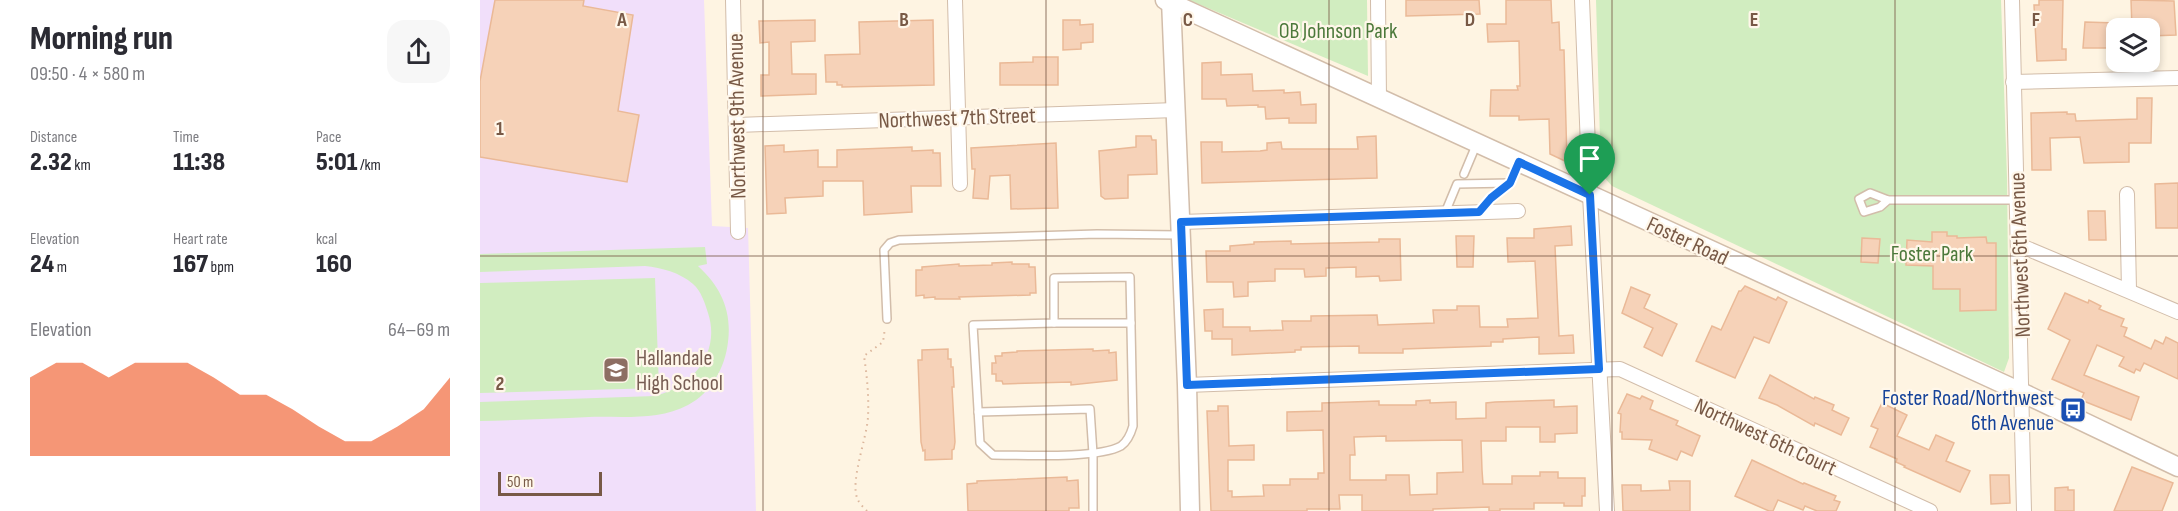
<!DOCTYPE html>
<html lang="en">
<head>
<meta charset="utf-8">
<style>
  :root { --surface:#fff; --page:#f7f7f7; --text:#2b2b33; --muted:#7c7c81; --accent:#f26b3d }
  body { margin:0; font-family:"Sofia Sans Condensed",sans-serif; background:var(--page); color:var(--text); height:100vh; display:flex; flex-direction:column; font-size:22px; white-space:nowrap }
  * { box-sizing:border-box; margin:0 }
  p { font-size:20px; color:var(--muted) }
  .icon { flex:none; width:33px; height:33px; fill:none; stroke:currentColor; stroke-width:2; stroke-linecap:round; stroke-linejoin:round }
  .map { position:relative; flex:1; overflow:hidden }
  .sheet { display:flex; flex-direction:column; background:var(--surface); width:480px }
  .sheet>* { flex:none }
  .tools { position:absolute; left:1626px; top:18px; display:grid; gap:12px }
  .tools a { display:grid; place-items:center; width:54px; height:54px; border-radius:12px; background:var(--surface); box-shadow:0 3px 9px #0003; font-size:30px }
  .scale { position:absolute; left:18px; bottom:15px; width:104px; box-sizing:border-box; padding-left:6px; border:3px solid #785946; border-top:0; font-size:16px; line-height:21px; white-space:nowrap; color:#785946; -webkit-text-stroke:4px #fff7ea; paint-order:stroke }
  .pin { position:absolute; display:grid; place-items:center; width:51px; height:51px; color:#fff; margin:-62px -26px; border-radius:50% 50% 50% 0; rotate:-45deg; box-shadow:0 0 6px #0007 }
  .pin .icon { rotate:45deg }
  .round { display:grid; place-items:center; flex:none; width:63px; height:63px; border-radius:18px; background:var(--page) }
  .head { display:flex; align-items:center; justify-content:space-between; height:102px; padding:0 30px }
  h1 { font-size:33px; font-weight:800; line-height:45px }
  .figures { display:grid; grid-template-columns:repeat(3,1fr); gap:9px; height:102px; padding:6px 30px }
  .figures div { display:grid; align-content:center }
  .figures b { font-size:26px; font-weight:800 }
  .figures small { font-size:16px; font-weight:400 }
  .figures p { font-size:16px }
  .chart { height:168px; padding:12px 30px }
  .chart p { display:flex; justify-content:space-between }
  .chart svg { width:100%; height:108px; margin-top:6px; fill:var(--accent); opacity:.7 }
  main { display:flex; flex:1; min-height:0 }
  .map>svg:first-child { display:block }
  .education { fill:#f1dffa }
  .green { fill:#d1edc0 }
  .building { fill:#f6d2b8; stroke:#eab997; stroke-width:1.5; fill-rule:evenodd }
  .lines { fill:none; stroke-linecap:round; stroke-linejoin:round }
  .service-casing { stroke:#d2bdaa; stroke-width:10 }
  .minor-casing { stroke:#d2bdaa; stroke-width:16 }
  .tertiary-casing { stroke:#d2bdaa; stroke-width:21 }
  .path { stroke:#dbb59b; stroke-width:2; stroke-dasharray:1.5 4.5; stroke-linecap:butt }
  .service { stroke:#fff; stroke-width:7 }
  .minor { stroke:#fff; stroke-width:14 }
  .tertiary { stroke:#fff; stroke-width:18 }
  .route-casing { stroke:#fff; stroke-width:12 }
  .route { stroke:#1a73e8; stroke-width:8 }
  .grid { fill:none; stroke:#785946; stroke-width:1.5; stroke-opacity:0.55 }
  .labels { text-anchor:middle; stroke-width:4.5; stroke-linejoin:round; paint-order:stroke }
  .park-label { font-size:22px; fill:#4c793b; stroke:#fff7ea }
  .street-label { font-size:22px; fill:#785946; stroke:#fff7ea }
  .education-label { font-size:22px; fill:#785e54; stroke:#fff7ea; text-anchor:start }
  .transit-label { font-size:22px; fill:#164399; stroke:#fff7ea; text-anchor:end }
  .grid-label { font-size:20px; text-anchor:middle; font-weight:bold; fill:#785946; stroke:#fff7ea; stroke-width:4.5; stroke-linejoin:round; paint-order:stroke }
</style>
</head>
<body>
<main>
<section class="sheet">
<div class="head"><div><h1>Morning run</h1><p>09:50 · 4 × 580 m</p></div><a class="round"><svg class="icon" aria-label="share" viewBox="0 0 24 24"><path d="M12 15V3M7 8l5-5 5 5M5 13v7h14v-7"/></svg></a></div>
<div class="figures">
<div><p>Distance</p><b>2.32<small> km</small></b></div>
<div><p>Time</p><b>11:38</b></div>
<div><p>Pace</p><b>5:01<small> /km</small></b></div>
</div>
<div class="figures">
<div><p>Elevation</p><b>24<small> m</small></b></div>
<div><p>Heart rate</p><b>167<small> bpm</small></b></div>
<div><p>kcal</p><b>160</b></div>
</div>
<div class="chart"><p><span>Elevation</span>64–69 m</p>
<svg viewBox="0 0 160 44" preserveAspectRatio="none"><path d="M0 44V12L10 6L20 6L30 12L40 6L50 6L60 6L70 12L80 19L90 19L100 25L110 32L120 38L130 38L140 32L150 25L160 12V44z"/></svg>
</div>
</section>
<div class="map">
<svg width="1698" height="511" viewBox="0 0 1698 511">
  <rect width="100%" height="100%" fill="#fef4e2"/>
  <path class="education" d="M 0,0 L 224,0 L 232,226 L 268,228 L 276,511 L 0,511 Z"/>
  <g class="green">
    <path d="M 709,0 L 887,0 L 888,76 Z"/>
    <path d="M 1116,0 L 1521,0 L 1527,177 L 1529,358 L 1524,372 L 1132,186 L 1121,174 Z"/>
    <path d="M 225,247 L 227,264 L 218,266 C 241,287 252,311 248,342 C 245,368 231,393 208,405 C 179,421 141,416 109,417 C 73,419 36,420 0,421 L 0,402 L 175,396 C 213,387 241,352 228,313 C 225,303 221,291 213,284 C 199,272 182,268 165,266 L 0,272 L 0,254 Z"/>
    <path d="M 175,278 L 179,388 L 0,393 L 0,283 Z"/>
  </g>
  <g class="building">
    <path d="M 15,0 L 104,0 L 103,6 L 153,15 L 138,111 L 159,115 L 147,182 L 0,157 L 0,81 Z"/>
    <path d="M 926,0 L 999,0 L 1000,14 L 926,16 Z"/>
    <path d="M 1026,0 L 1071,0 L 1072,23 L 1079,22 L 1080,50 L 1084,50 L 1087,162 L 1070,154 L 1069,119 L 1039,120 L 1039,116 L 1010,116 L 1011,90 L 1038,90 L 1037,86 L 1040,86 L 1039,41 L 1008,42 L 1007,24 L 1026,24 Z"/>
    <path d="M 1559,0 L 1583,0 L 1582,49 L 1586,49 L 1586,60 L 1557,61 L 1554,5 L 1559,5 Z"/>
    <path d="M 1651,0 L 1694,1 L 1696,35 L 1670,36 L 1670,28 L 1652,28 Z"/>
    <path d="M 335,20 L 335,41 L 311,42 L 312,74 L 336,74 L 336,94 L 281,96 L 281,75 L 289,75 L 289,42 L 280,43 L 279,21 Z"/>
    <path d="M 453,20 L 454,85 L 362,87 L 362,85 L 357,85 L 357,82 L 346,82 L 345,55 L 380,54 L 379,22 Z"/>
    <path d="M 583,20 L 600,20 L 600,25 L 613,24 L 613,42 L 601,43 L 601,49 L 583,50 Z"/>
    <path d="M 1605,22 L 1636,23 L 1636,48 L 1603,48 Z"/>
    <path d="M 553,57 L 578,57 L 578,85 L 520,85 L 520,63 L 553,62 Z"/>
    <path d="M 741,62 L 741,75 L 772,74 L 773,91 L 804,90 L 804,93 L 820,92 L 821,105 L 836,104 L 836,123 L 809,123 L 809,118 L 786,119 L 785,107 L 778,107 L 778,105 L 747,106 L 746,99 L 722,99 L 722,63 Z"/>
    <path d="M 1657,98 L 1672,98 L 1671,143 L 1649,143 L 1649,162 L 1604,163 L 1600,137 L 1570,138 L 1571,170 L 1552,170 L 1551,113 L 1587,112 L 1587,114 L 1595,114 L 1596,121 L 1657,119 Z"/>
    <path d="M 656,136 L 671,136 L 672,140 L 676,140 L 677,174 L 648,175 L 648,198 L 625,199 L 621,196 L 619,151 L 656,147 Z"/>
    <path d="M 896,136 L 897,178 L 722,183 L 721,142 L 742,142 L 742,152 L 780,151 L 787,150 L 787,143 L 801,142 L 802,149 L 878,149 L 877,137 Z"/>
    <path d="M 576,143 L 578,208 L 531,209 L 530,175 L 510,176 L 508,199 L 493,198 L 495,169 L 492,169 L 491,148 Z"/>
    <path d="M 304,145 L 304,152 L 338,150 L 338,167 L 357,167 L 357,150 L 432,147 L 432,151 L 453,150 L 453,153 L 460,153 L 461,186 L 431,186 L 432,212 L 384,215 L 383,181 L 343,181 L 343,196 L 305,198 L 306,213 L 287,214 L 285,146 Z"/>
    <path d="M 1698,183 L 1698,228 L 1676,228 L 1675,184 Z"/>
    <path d="M 1608,211 L 1625,211 L 1626,240 L 1609,240 Z"/>
    <path d="M 1091,226 L 1092,245 L 1075,246 L 1079,336 L 1093,335 L 1094,353 L 1059,354 L 1059,337 L 1023,339 L 1023,342 L 1011,342 L 1011,346 L 923,349 L 923,353 L 879,353 L 879,346 L 821,347 L 821,350 L 815,350 L 815,352 L 752,355 L 752,339 L 732,339 L 732,331 L 725,331 L 724,310 L 743,309 L 743,327 L 770,327 L 770,331 L 803,330 L 802,321 L 831,321 L 831,316 L 897,315 L 898,325 L 954,323 L 953,310 L 977,310 L 977,306 L 999,306 L 1000,327 L 1028,327 L 1027,319 L 1058,318 L 1055,261 L 1028,262 L 1027,238 L 1054,238 L 1054,229 Z"/>
    <path d="M 1452,232 L 1467,232 L 1467,236 L 1477,236 L 1477,238 L 1506,237 L 1507,243 L 1516,243 L 1516,310 L 1480,311 L 1480,289 L 1453,289 L 1453,266 L 1426,265 L 1427,240 L 1452,242 Z"/>
    <path d="M 976,236 L 994,236 L 993,267 L 977,267 Z"/>
    <path d="M 1382,238 L 1400,239 L 1398,263 L 1381,262 Z"/>
    <path d="M 899,239 L 920,239 L 921,280 L 900,281 L 899,276 L 876,277 L 876,267 L 846,268 L 846,276 L 825,277 L 824,269 L 795,269 L 795,281 L 768,282 L 768,296 L 754,297 L 753,282 L 727,282 L 726,251 L 750,251 L 750,246 L 774,244 L 774,242 L 811,241 L 811,244 L 899,242 Z"/>
    <path d="M 532,262 L 532,264 L 549,264 L 549,267 L 555,267 L 556,293 L 550,293 L 550,295 L 479,297 L 480,299 L 455,299 L 455,297 L 444,298 L 444,295 L 436,296 L 436,270 L 442,270 L 442,267 L 479,264 L 479,266 L 512,265 L 512,263 Z"/>
    <path d="M 1265,286 L 1296,300 L 1298,297 L 1307,302 L 1289,343 L 1274,337 L 1255,378 L 1216,361 L 1232,326 L 1241,330 L 1259,291 L 1261,291 Z"/>
    <path d="M 1151,287 L 1170,295 L 1164,308 L 1197,324 L 1182,356 L 1164,347 L 1173,328 L 1142,313 Z"/>
    <path d="M 1585,293 L 1608,303 L 1609,300 L 1621,306 L 1619,309 L 1644,319 L 1641,326 L 1647,328 L 1644,336 L 1671,349 L 1675,340 L 1683,344 L 1686,337 L 1698,343 L 1698,379 L 1664,363 L 1660,371 L 1656,369 L 1654,373 L 1639,366 L 1644,357 L 1617,345 L 1604,375 L 1659,397 L 1651,420 L 1601,400 L 1604,393 L 1572,379 L 1590,340 L 1568,329 Z"/>
    <path d="M 468,349 L 468,359 L 471,359 L 471,367 L 473,367 L 474,387 L 472,387 L 475,442 L 474,449 L 472,450 L 472,459 L 445,460 L 445,450 L 443,451 L 441,442 L 438,360 L 442,360 L 442,350 Z"/>
    <path d="M 613,349 L 613,351 L 629,350 L 629,353 L 636,352 L 637,380 L 591,385 L 591,382 L 523,384 L 522,381 L 516,381 L 516,374 L 512,374 L 512,363 L 516,363 L 515,356 L 522,356 L 522,353 L 537,352 L 537,351 Z"/>
    <path d="M 1290,375 L 1334,399 L 1335,397 L 1354,405 L 1352,410 L 1369,418 L 1361,435 L 1335,423 L 1334,426 L 1297,405 L 1279,398 Z"/>
    <path d="M 1147,394 L 1160,399 L 1162,396 L 1173,401 L 1170,409 L 1198,421 L 1196,425 L 1220,436 L 1212,456 L 1201,451 L 1197,460 L 1169,449 L 1172,440 L 1142,439 L 1142,432 L 1140,432 L 1141,414 L 1138,413 Z"/>
    <path d="M 950,400 L 950,403 L 976,402 L 976,419 L 1006,418 L 1006,403 L 1015,402 L 1074,400 L 1074,407 L 1097,406 L 1097,433 L 1075,434 L 1075,442 L 1060,442 L 1060,427 L 1026,427 L 1026,441 L 1001,441 L 1002,470 L 1003,484 L 1032,484 L 1032,476 L 1060,476 L 1060,472 L 1078,472 L 1078,478 L 1105,478 L 1105,496 L 1102,496 L 1102,506 L 1084,506 L 1084,503 L 1054,503 L 1054,509 L 1020,509 L 1020,511 L 1009,511 L 1009,507 L 953,509 L 953,511 L 882,511 L 882,495 L 859,495 L 860,509 L 827,509 L 827,511 L 731,511 L 727,411 L 738,411 L 738,406 L 748,406 L 749,446 L 774,445 L 774,460 L 748,460 L 748,491 L 752,491 L 752,497 L 784,496 L 783,485 L 810,485 L 810,479 L 838,479 L 838,473 L 844,473 L 843,430 L 807,431 L 807,412 L 842,411 L 842,403 L 899,401 L 899,405 L 936,405 L 936,401 ZM 906,436 L 906,441 L 982,440 L 983,472 L 957,473 L 957,494 L 930,495 L 929,475 L 906,475 L 906,480 L 870,480 L 870,455 L 875,455 L 874,437 Z"/>
    <path d="M 1402,403 L 1427,415 L 1417,436 L 1449,450 L 1456,435 L 1474,443 L 1466,461 L 1490,471 L 1480,492 L 1424,467 L 1425,466 L 1416,462 L 1417,459 L 1390,447 L 1398,429 L 1391,426 Z"/>
    <path d="M 1272,460 L 1323,484 L 1324,483 L 1356,496 L 1354,500 L 1360,502 L 1356,511 L 1337,511 L 1325,506 L 1323,510 L 1298,500 L 1293,511 L 1289,511 L 1255,496 Z"/>
    <path d="M 1652,467 L 1693,483 L 1682,511 L 1634,511 Z"/>
    <path d="M 1510,475 L 1529,475 L 1530,503 L 1511,504 Z"/>
    <path d="M 587,477 L 587,481 L 598,480 L 599,508 L 589,508 L 589,511 L 488,511 L 487,484 L 497,483 L 497,481 Z"/>
    <path d="M 1189,481 L 1210,481 L 1210,511 L 1143,511 L 1142,485 L 1161,485 L 1161,491 L 1190,490 Z"/>
    <path d="M 1588,487 L 1588,490 L 1594,490 L 1594,511 L 1575,511 L 1575,488 Z"/>
  </g>
  <g class="lines">
    <defs>
      <g id="service">
        <path d="M 984,174 L 997,143"/>
        <path d="M 1408,200 L 1400,207 L 1384,212 L 1379,199 L 1390,193 L 1408,200 L 1537,200"/>
        <path d="M 1000,211 L 1011,198 L 1030,183 L 1039,162"/>
        <path d="M 965,213 L 977,184 L 1030,183"/>
        <path d="M 650,277 L 653,426 C 651,433 648,441 641,446 C 618,459 542,455 513,455 L 500,443 L 493,325 L 574,323 L 574,278 Z"/>
        <path d="M 407,319 L 404,250 L 410,243 L 419,240 L 617,234 L 699,235"/>
        <path d="M 574,323 L 651,323"/>
        <path d="M 498,412 L 610,409 L 613,454 L 613,511"/>
      </g>
      <g id="minor">
        <path d="M 253,0 L 258,232"/>
        <path d="M 475,0 L 480,184"/>
        <path d="M 898,0 L 899,98"/>
        <path d="M 1102,0 L 1110,195 L 1127,511"/>
        <path d="M 1532,0 L 1544,511"/>
        <path d="M 1533,82 L 1698,78"/>
        <path d="M 257,125 L 696,110"/>
        <path d="M 1647,194 L 1649,290"/>
        <path d="M 701,222 L 1038,211"/>
        <path d="M 1539,245 L 1698,312"/>
        <path d="M 707,385 L 1140,369 L 1450,511"/>
      </g>
      <g id="tertiary">
        <path d="M 685,0 L 1543,393 L 1698,467"/>
        <path d="M 691,0 L 707,385 L 710,511"/>
      </g>
    </defs>
    <use href="#service" class="service-casing"/>
    <use href="#minor" class="minor-casing"/>
    <use href="#tertiary" class="tertiary-casing"/>
    <path class="path" d="M 387,511 C 384,508 380,504 378,500 C 369,483 387,438 388,417 C 389,396 387,376 384,356 L 403,342 L 405,328"/>
    <use href="#service" class="service"/>
    <use href="#minor" class="minor"/>
    <use href="#tertiary" class="tertiary"/>
  </g>
  <g class="lines">
    <defs>
      <path id="route" d="M 1039,162 L 1110,195 L 1119,369 L 707,385 L 701,222 L 999,212 L 1011,198 L 1030,183 Z"/>
    </defs>
    <use href="#route" class="route-casing"/>
    <use href="#route" class="route"/>
  </g>
  <path class="grid" d="M 283,0 L 283,511M 566,0 L 566,511M 849,0 L 849,511M 1132,0 L 1132,511M 1415,0 L 1415,511M 0,256 L 1698,256"/>
  <defs>
    <symbol id="school-square" viewBox="-11 -11 22 22"><rect x="-9" y="-9" width="18" height="18" rx="4" fill="#8d6e63" stroke="#fff7ea"/><path d="M0-5L7-2L0 1L-7-2ZM-4 1L0 2.5L4 1V4Q0 6-4 4Z" fill="#fff"/></symbol>
    <symbol id="bus-square" viewBox="-11 -11 22 22"><rect x="-9" y="-9" width="18" height="18" rx="4" fill="#1a4fb4" stroke="#fff7ea"/><path d="M-5-6H5V4H4V6H2V4H-2V6H-4V4H-5ZM-3.5-4V0h7V-4ZM-3.5 1.2v1.5H-2V1.2ZM2 1.2v1.5H3.5V1.2Z" fill="#fff"/></symbol>
  </defs>
  <g fill-rule="evenodd">
    <use href="#school-square" x="121" y="355" width="30" height="30"/>
    <use href="#bus-square" x="1578" y="395" width="30" height="30"/>
  </g>
  <g class="labels">
    <g class="park-label">
      <text x="858" y="38">OB Johnson Park</text>
      <text x="1452" y="261">Foster Park</text>
    </g>
    <g class="street-label">
      <text transform="translate(256 116) rotate(-91)" y="8">Northwest 9th Avenue</text>
      <text transform="translate(477 117) rotate(-2)" y="8">Northwest 7th Street</text>
      <text transform="translate(1208 240) rotate(25)" y="8">Foster Road</text>
      <text transform="translate(1539 255) rotate(-92)" y="8">Northwest 6th Avenue</text>
      <text transform="translate(1286 436) rotate(25)" y="8">Northwest 6th Court</text>
    </g>
    <g class="education-label">
      <text x="156" y="365">Hallandale<tspan x="156" dy="25">High School</tspan></text>
    </g>
    <g class="transit-label">
      <text x="1574" y="405">Foster Road/Northwest<tspan x="1574" dy="25">6th Avenue</tspan></text>
    </g>
  </g>
  <g class="grid-label">
    <text x="142" y="26">A</text>
    <text x="424" y="26">B</text>
    <text x="708" y="26">C</text>
    <text x="990" y="26">D</text>
    <text x="1274" y="26">E</text>
    <text x="1556" y="26">F</text>
    <text x="20" y="135">1</text>
    <text x="20" y="390">2</text>
  </g>
</svg>
<div class="tools">
<a><svg class="icon" aria-label="layers" viewBox="0 0 24 24"><path d="M12 4l9 5-9 5-9-5zM3 14l9 5 9-5"/></svg></a>
</div>
<div class="scale">50 m</div>
<div class="pin" style="left:1110px;top:195px;background:#1e9e55"><svg class="icon" aria-label="arrive" viewBox="0 0 24 24"><path d="M6 21V4h12l-3 4 3 4H6"/></svg></div>
</div>
</main>
</body>
</html>
